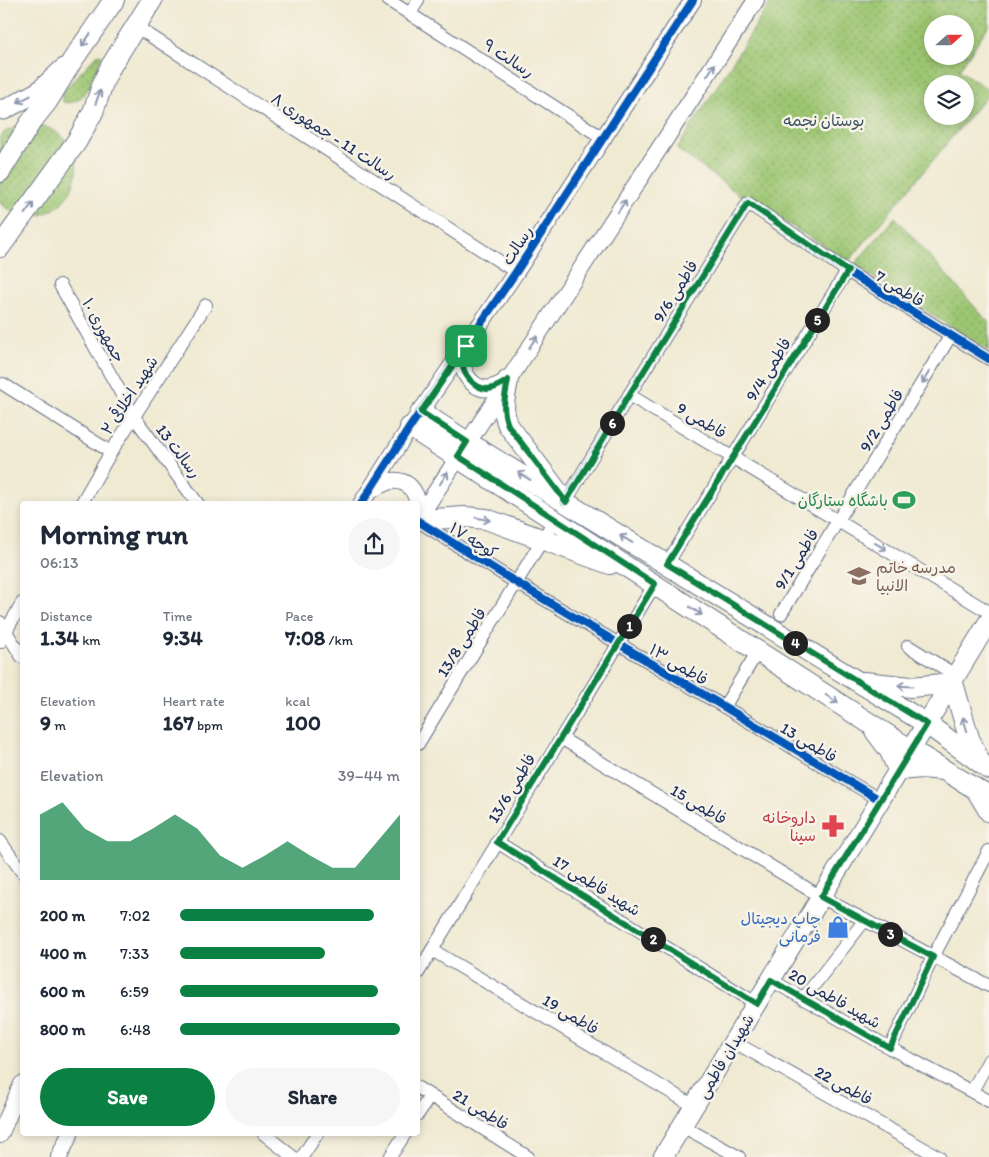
<!DOCTYPE html>
<html lang="en">
<head>
<meta charset="utf-8">
<style>
  :root { --surface:#fff; --page:#f6f6f7; --text:#1f2937; --muted:#747a83; --accent:#0b8043 }
  body { margin:0; font-family:Itim,"Playpen Sans Arabic",sans-serif; background:var(--page); color:var(--text); height:100vh; display:flex; flex-direction:column; font-size:19px; white-space:nowrap }
  * { box-sizing:border-box; margin:0 }
  p { font-size:16px; color:var(--muted) }
  .icon { flex:none; width:28px; height:28px; fill:none; stroke:currentColor; stroke-width:2; stroke-linecap:round; stroke-linejoin:round }
  .map { position:relative; flex:1; overflow:hidden }
  .panel { position:absolute; left:20px; top:501px; width:400px; height:635px; display:flex; flex-direction:column; background:var(--surface); border-radius:5px; box-shadow:0 2px 8px #0003 }
  .panel>* { flex:none }
  .needle { width:32px; rotate:69deg }
  .controls { position:absolute; left:924px; top:15px; display:grid; gap:10px }
  .controls a { display:grid; place-items:center; width:50px; height:50px; border-radius:50%; background:var(--surface); box-shadow:0 2px 8px #0003; font-size:25px }
  .pin { position:absolute; display:grid; place-items:center; width:42px; height:42px; color:#fff; margin:-21px; border-radius:10px; box-shadow:0 2px 8px #0006 }
  .km { position:absolute; width:25px; height:25px; margin:-12px; border-radius:50%; background:#222; color:#fff; font-size:14px; line-height:25px; text-align:center }
  .round { display:grid; place-items:center; flex:none; width:52px; height:52px; border-radius:26px; background:var(--page) }
  .summary { display:flex; align-items:center; justify-content:space-between; height:85px; padding:0 20px }
  h1 { font-size:28px; font-weight:700; line-height:38px }
  .metrics { display:grid; grid-template-columns:repeat(3,1fr); gap:8px; height:85px; padding:5px 20px }
  .metrics div { display:grid; align-content:center }
  .metrics b { font-size:21px; font-weight:700 }
  .metrics small { font-size:14px; font-weight:400 }
  .metrics p { font-size:14px }
  .chart { height:140px; padding:10px 20px }
  .chart p { display:flex; justify-content:space-between }
  .chart svg { width:100%; height:90px; margin-top:5px; fill:var(--accent); opacity:.7 }
  .primary-button { display:flex; gap:10px; margin-top:auto; padding:10px 20px }
  .primary-button a { flex:1; height:58px; border-radius:30px; background:var(--accent); color:#fff; font-size:20px; font-weight:700; line-height:58px; text-align:center }
  .primary-button a+a { background:var(--page); color:var(--text) }
  ul { padding:0 20px; list-style:none; font-size:16px }
  li { display:grid; grid-template-columns:80px 60px 1fr; align-items:center; height:38px }
  li i { height:12px; border-radius:6px; background:var(--accent) }
  .map>svg:first-child { display:block }
  .green { fill:url(#green-dots); stroke:#5c7a68; fill-rule:evenodd }
  .lines { fill:none; stroke-linecap:round; stroke-linejoin:round }
  .minor-casing { stroke:#667087; stroke-width:14 }
  .tertiary-casing { stroke:#667087; stroke-width:18 }
  .secondary-casing { stroke:#667087; stroke-width:21 }
  .primary-casing { stroke:#667087; stroke-width:22 }
  .minor { stroke:#fff; stroke-width:12 }
  .tertiary { stroke:#fff; stroke-width:16 }
  .secondary { stroke:#fff; stroke-width:19 }
  .primary { stroke:#fff; stroke-width:20 }
  .cycleway-casing { stroke:#f7f3e8; stroke-width:11 }
  .cycleway { stroke:#0057b8; stroke-width:8 }
  .oneway { stroke:#8d97ae }
  .route-casing { stroke:#fff; stroke-width:10 }
  .route { stroke:#0b8043; stroke-width:6 }
  .labels { text-anchor:middle; stroke-width:5; stroke-linejoin:round; paint-order:stroke }
  .street-label { font-size:16px; fill:#1b2f5e; stroke:#f7f3e8 }
  .park-label { font-size:16px; fill:#3c5563; stroke:#f7f3e8 }
  .leisure-label { font-size:16px; fill:#27864d; stroke:#f7f3e8; text-anchor:end }
  .education-label { font-size:16px; fill:#785e54; stroke:#f7f3e8; text-anchor:start }
  .health-label { font-size:16px; fill:#be3a42; stroke:#f7f3e8; text-anchor:end }
  .shop-label { font-size:16px; fill:#366cbe; stroke:#f7f3e8; text-anchor:end }
</style>
</head>
<body>
<div class="map">
<svg width="989" height="1157" viewBox="0 0 989 1157">
  <defs>
    <pattern id="green-dots" width="8" height="8" patternUnits="userSpaceOnUse" patternTransform="scale(1.25)"><rect width="8" height="8" fill="#9dc672"/><path d="M2 2h.1M6 6h.1" fill="none" stroke="#7fa161" stroke-width="1.8" stroke-linecap="round"/></pattern>
  </defs>
  <rect width="100%" height="100%" fill="#f7f3e8"/>
  <filter id="ink" filterUnits="userSpaceOnUse"><feTurbulence type="fractalNoise" baseFrequency=".02" numOctaves="2"/><feDisplacementMap in="SourceGraphic" scale="10" xChannelSelector="R" yChannelSelector="G"/><feConvolveMatrix kernelMatrix="1 2 1 2 8 2 1 2 1" color-interpolation-filters="sRGB"/></filter>
  <filter id="wash" filterUnits="userSpaceOnUse"><feTurbulence type="fractalNoise" baseFrequency=".0096" numOctaves="4" result="noise"/><feDisplacementMap in="SourceGraphic" scale="20" xChannelSelector="R" yChannelSelector="G"/><feGaussianBlur stdDeviation="1.12" result="paint"/><feColorMatrix in="noise" values="0 0 0 0 0 0 0 0 0 0 0 0 0 0 0 0 0 1.4 0 .05"/><feComposite in="paint" operator="in"/></filter>
  <g filter="url(#wash)">
    <rect width="100%" height="100%" fill="#f0ead2"/>
    <g class="green">
      <path d="M 772,0 L 989,0 L 989,25 L 959,70 L 989,90 L 989,93 L 849,261 L 743,197 L 677,149 ZM 932,24 L 965,24 L 965,56 L 932,56 ZM 932,84 L 965,84 L 965,116 L 932,116 Z"/>
      <path d="M 98,54 L 102,55 C 95,72 87,108 63,102 L 62,95 L 65,89 Z"/>
      <path d="M 34,123 C 121,145 57,253 0,203 L 0,136 C 10,127 21,125 34,123 Z"/>
      <path d="M 895,217 L 989,323 L 989,351 L 854,265 Z"/>
    </g>
  </g>
  <g filter="url(#ink)">
    <g class="lines">
      <defs>
        <g id="minor">
          <path d="M 388,0 L 410,14"/>
          <path d="M 418,0 L 410,14 L 603,138"/>
          <path d="M 135,26 L 516,272"/>
          <path d="M 60,285 L 135,418 L 198,504"/>
          <path d="M 3,384 L 111,452"/>
          <path d="M 629,395 L 989,612"/>
          <path d="M 565,502 L 629,395 L 748,203 L 847,271 L 989,359"/>
          <path d="M 81,504 L 111,452 L 206,305"/>
          <path d="M 418,521 L 517,583 L 880,800"/>
          <path d="M 667,564 L 847,271"/>
          <path d="M 781,614 L 951,335"/>
          <path d="M 0,622 L 22,657"/>
          <path d="M 0,642 L 22,603"/>
          <path d="M 908,646 L 957,676"/>
          <path d="M 724,707 L 755,656"/>
          <path d="M 561,738 L 821,897 L 989,986"/>
          <path d="M 418,744 L 555,519"/>
          <path d="M 0,841 L 22,872"/>
          <path d="M 497,842 L 757,1004"/>
          <path d="M 432,950 L 694,1106"/>
          <path d="M 418,973 L 655,584"/>
          <path d="M 771,980 L 890,1048 L 989,1101"/>
          <path d="M 803,999 L 865,920"/>
          <path d="M 734,1042 L 939,1157"/>
          <path d="M 890,1048 L 933,957 L 989,851"/>
          <path d="M 418,1088 L 528,1157"/>
          <path d="M 972,1091 L 989,1060"/>
          <path d="M 418,1114 L 430,1096"/>
          <path d="M 682,1126 L 739,1157"/>
          <path d="M 264,1134 L 293,1157"/>
          <path d="M 302,1157 L 317,1134"/>
          <path d="M 390,1157 L 405,1134"/>
        </g>
        <g id="tertiary">
          <path d="M 466,349 C 465,353 463,359 463,364 C 464,377 476,391 490,388 C 497,387 502,384 508,380"/>
          <path d="M 370,491 C 376,488 384,482 391,481 C 412,479 420,498 418,515"/>
          <path d="M 361,504 L 410,427 L 516,272 L 693,0"/>
          <path d="M 418,519 L 756,0"/>
          <path d="M 0,1135 L 22,1084"/>
          <path d="M 59,1157 L 70,1134"/>
        </g>
        <g id="secondary">
          <path d="M 0,109 L 4,110 L 39,91 L 64,68"/>
          <path d="M 974,787 L 989,812"/>
          <path d="M 663,1157 L 989,621"/>
        </g>
        <g id="primary">
          <path d="M 0,172 L 31,122 L 47,102 L 72,61 L 114,0"/>
          <path d="M 0,247 L 77,141 L 93,112 L 104,80 L 111,66 L 152,0"/>
          <path d="M 508,380 C 505,398 501,407 508,425 L 558,492"/>
          <path d="M 421,412 L 467,442 L 927,724 L 989,769"/>
          <path d="M 410,427 L 911,750 L 989,797"/>
          <path d="M 418,520 L 465,517 L 486,519 L 610,564"/>
          <path d="M 864,682 L 911,687 L 953,683 L 969,738 L 980,762"/>
          <path d="M 875,731 L 890,751 L 898,770 L 922,768 L 944,770"/>
        </g>
      </defs>
      <use href="#minor" class="minor-casing"/>
      <use href="#tertiary" class="tertiary-casing"/>
      <use href="#secondary" class="secondary-casing"/>
      <use href="#primary" class="primary-casing"/>
      <use href="#minor" class="minor"/>
      <use href="#tertiary" class="tertiary"/>
      <use href="#secondary" class="secondary"/>
      <use href="#primary" class="primary"/>
      <defs>
        <g id="cycleway">
          <path d="M 565,502 L 629,395 L 748,203 L 847,271 L 989,359"/>
          <path d="M 361,504 L 410,427 L 516,272 L 693,0"/>
          <path d="M 418,521 L 517,583 L 880,800"/>
        </g>
      </defs>
      <use href="#cycleway" class="cycleway-casing"/>
      <use href="#cycleway" class="cycleway"/>
    </g>
    <defs><path id="oneway-shaft" d="M-6 0H5M1.5-3L5.5 0L1.5 3" fill="none" stroke-width="1.6" stroke-linecap="round" stroke-linejoin="round" transform="scale(1.25)"/></defs>
    <g class="oneway">
      <use href="#oneway-shaft" transform="translate(86 40) rotate(125)"/>
      <use href="#oneway-shaft" transform="translate(711 70) rotate(-57)"/>
      <use href="#oneway-shaft" transform="translate(98 97) rotate(-70)"/>
      <use href="#oneway-shaft" transform="translate(24 99) rotate(153)"/>
      <use href="#oneway-shaft" transform="translate(622 206) rotate(-57)"/>
      <use href="#oneway-shaft" transform="translate(29 208) rotate(-54)"/>
      <use href="#oneway-shaft" transform="translate(533 342) rotate(-57)"/>
      <use href="#oneway-shaft" transform="translate(926 377) rotate(121)"/>
      <use href="#oneway-shaft" transform="translate(524 476) rotate(-149)"/>
      <use href="#oneway-shaft" transform="translate(444 478) rotate(-57)"/>
      <use href="#oneway-shaft" transform="translate(483 519) rotate(11)"/>
      <use href="#oneway-shaft" transform="translate(626 539) rotate(-149)"/>
      <use href="#oneway-shaft" transform="translate(880 546) rotate(31)"/>
      <use href="#oneway-shaft" transform="translate(696 611) rotate(33)"/>
      <use href="#oneway-shaft" transform="translate(905 686) rotate(-177)"/>
      <use href="#oneway-shaft" transform="translate(832 699) rotate(33)"/>
      <use href="#oneway-shaft" transform="translate(965 724) rotate(-107)"/>
    </g>
  </g>
  <g class="lines" filter="url(#ink)">
    <defs>
      <path id="route" d="M 748,203 L 848,271 L 667,564 L 927,724 L 821,897 L 933,957 L 890,1048 L 771,980 L 757,1004 L 497,842 L 655,584 L 458,456 L 467,442 L 421,412 L 466,346 C 465,351 463,357 463,362 C 462,374 474,388 487,389 C 495,389 502,384 508,380 C 505,398 501,407 508,425 L 566,502 L 629,395 Z"/>
    </defs>
    <use href="#route" class="route-casing"/>
    <use href="#route" class="route"/>
  </g>
  <defs>
    <symbol id="stadium-bare" viewBox="-9 -9 18 18"><path d="M0-5a6.5 5 0 1 0 0 10a6.5 5 0 1 0 0-10ZM-3.5-1.8h7v3.6h-7Z" fill="#2e9e5b" stroke="#f7f3e8" stroke-width="2.5" paint-order="stroke"/></symbol>
    <symbol id="school-bare" viewBox="-9 -9 18 18"><path d="M0-5L7-2L0 1L-7-2ZM-4 1L0 2.5L4 1V4Q0 6-4 4Z" fill="#8d6e63" stroke="#f7f3e8" stroke-width="2.5" paint-order="stroke"/></symbol>
    <symbol id="pharmacy-bare" viewBox="-9 -9 18 18"><path d="M-2-6h4v4h4v4h-4v4h-4v-4h-4v-4h4Z" fill="#e0444e" stroke="#f7f3e8" stroke-width="2.5" paint-order="stroke"/></symbol>
    <symbol id="shop-bare" viewBox="-9 -9 18 18"><path d="M-5-2.5h2.3a2.7 3.5 0 0 1 5.4 0H5L5.5 6h-11ZM-1.5-2.5h3a1.5 2.3 0 0 0-3 0Z" fill="#3f7fe0" stroke="#f7f3e8" stroke-width="2.5" paint-order="stroke"/></symbol>
  </defs>
  <g fill-rule="evenodd">
    <use href="#stadium-bare" x="888" y="484" width="32" height="32"/>
    <use href="#school-bare" x="843" y="560" width="32" height="32"/>
    <use href="#pharmacy-bare" x="817" y="810" width="32" height="32"/>
    <use href="#shop-bare" x="822" y="911" width="32" height="32"/>
  </g>
  <g class="labels">
    <g class="street-label">
      <text transform="translate(509 58) rotate(33)" y="6">رسالت ۹</text>
      <text transform="translate(334 136) rotate(33)" y="6">رسالت 11 - جمهوری ۸</text>
      <text transform="translate(517 245) rotate(-57)" y="6">رسالت</text>
      <text transform="translate(900 288) rotate(32)" y="6">فاطمی 7</text>
      <text transform="translate(675 291) rotate(-58)" y="6">فاطمی 9/6</text>
      <text transform="translate(104 330) rotate(61)" y="6">جمهوری ۱۰</text>
      <text transform="translate(768 369) rotate(-58)" y="6">فاطمی 9/4</text>
      <text transform="translate(129 395) rotate(-57)" y="6">شهید اخلاقی ۲</text>
      <text transform="translate(702 420) rotate(31)" y="6">فاطمی 9</text>
      <text transform="translate(881 420) rotate(-59)" y="6">فاطمی 9/2</text>
      <text transform="translate(179 451) rotate(53)" y="6">رسالت 13</text>
      <text transform="translate(474 540) rotate(32)" y="6">کوچه ۱۷</text>
      <text transform="translate(796 559) rotate(-58)" y="6">فاطمی 9/1</text>
      <text transform="translate(461 642) rotate(-58)" y="6">فاطمی 13/8</text>
      <text transform="translate(679 664) rotate(31)" y="6">فاطمی ۱۳</text>
      <text transform="translate(809 742) rotate(31)" y="6">فاطمی 13</text>
      <text transform="translate(511 788) rotate(-59)" y="6">فاطمی 13/6</text>
      <text transform="translate(699 804) rotate(31)" y="6">فاطمی 15</text>
      <text transform="translate(597 885) rotate(32)" y="6">شهید فاطمی 17</text>
      <text transform="translate(835 998) rotate(30)" y="6">شهید فاطمی 20</text>
      <text transform="translate(571 1014) rotate(31)" y="6">فاطمی 19</text>
      <text transform="translate(725 1056) rotate(-59)" y="6">شهیدان فاطمی</text>
      <text transform="translate(844 1085) rotate(29)" y="6">فاطمی 22</text>
      <text transform="translate(481 1109) rotate(32)" y="6">فاطمی 21</text>
    </g>
    <g class="park-label">
      <text x="824" y="126">بوستان نجمه</text>
    </g>
    <g class="leisure-label">
      <text x="888" y="506">باشگاه ستارگان</text>
    </g>
    <g class="education-label">
      <text x="876" y="573">مدرسه خاتم<tspan x="876" dy="18">الانبیا</tspan></text>
    </g>
    <g class="health-label">
      <text x="816" y="823">داروخانه<tspan x="816" dy="18">سینا</tspan></text>
    </g>
    <g class="shop-label">
      <text x="821" y="924">چاپ دیجیتال<tspan x="821" dy="18">فرمانی</tspan></text>
    </g>
  </g>
</svg>
<div class="controls">
<a><svg class="needle" viewBox="-14 -14 28 28"><path d="M0-13l5 13h-10z" fill="#e53935"/><path d="M0 13l5-13h-10z" fill="#747a83"/></svg></a>
<a><svg class="icon" aria-label="layers" viewBox="0 0 24 24"><path d="M12 4l9 5-9 5-9-5zM3 14l9 5 9-5"/></svg></a>
</div>
<div class="pin" style="left:466px;top:346px;background:#1e9e55"><svg class="icon" aria-label="arrive" viewBox="0 0 24 24"><path d="M6 21V4h12l-3 4 3 4H6"/></svg></div>
<b class="km" style="left:629px;top:626px">1</b>
<b class="km" style="left:653px;top:939px">2</b>
<b class="km" style="left:890px;top:934px">3</b>
<b class="km" style="left:795px;top:643px">4</b>
<b class="km" style="left:817px;top:320px">5</b>
<b class="km" style="left:612px;top:423px">6</b>
<section class="panel">
<div class="summary"><div><h1>Morning run</h1><p>06:13</p></div><a class="round"><svg class="icon" aria-label="share" viewBox="0 0 24 24"><path d="M12 15V3M7 8l5-5 5 5M5 13v7h14v-7"/></svg></a></div>
<div class="metrics">
<div><p>Distance</p><b>1.34<small> km</small></b></div>
<div><p>Time</p><b>9:34</b></div>
<div><p>Pace</p><b>7:08<small> /km</small></b></div>
</div>
<div class="metrics">
<div><p>Elevation</p><b>9<small> m</small></b></div>
<div><p>Heart rate</p><b>167<small> bpm</small></b></div>
<div><p>kcal</p><b>100</b></div>
</div>
<div class="chart"><p><span>Elevation</span>39–44 m</p>
<svg viewBox="0 0 160 44" preserveAspectRatio="none"><path d="M0 44V12L10 6L20 19L30 25L40 25L50 19L60 12L70 19L80 32L90 38L100 32L110 25L120 32L130 38L140 38L150 25L160 12V44z"/></svg>
</div>
<ul>
<li><b>200 m</b>7:02<i style="width:88%"></i></li>
<li><b>400 m</b>7:33<i style="width:66%"></i></li>
<li><b>600 m</b>6:59<i style="width:90%"></i></li>
<li><b>800 m</b>6:48<i style="width:100%"></i></li>
</ul>
<div class="primary-button"><a>Save</a><a>Share</a></div>
</section>
</div>
</body>
</html>
